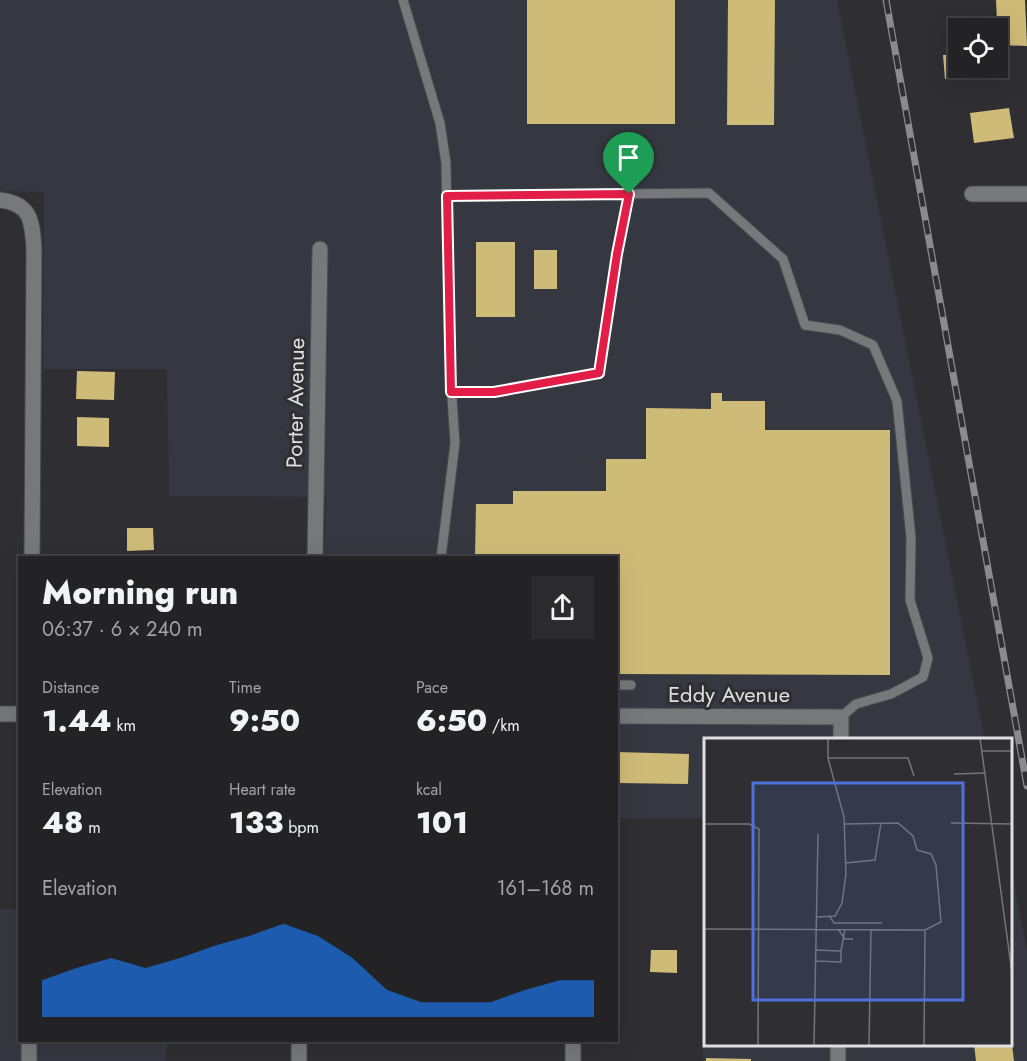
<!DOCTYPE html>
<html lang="en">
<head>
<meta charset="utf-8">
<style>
  :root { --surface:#232326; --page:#2b2b2e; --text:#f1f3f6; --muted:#a3a4a7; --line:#404043; --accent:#1a73e8 }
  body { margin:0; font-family:Jost,sans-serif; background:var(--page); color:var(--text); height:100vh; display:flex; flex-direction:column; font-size:22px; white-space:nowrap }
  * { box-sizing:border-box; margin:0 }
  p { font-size:20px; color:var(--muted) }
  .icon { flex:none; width:33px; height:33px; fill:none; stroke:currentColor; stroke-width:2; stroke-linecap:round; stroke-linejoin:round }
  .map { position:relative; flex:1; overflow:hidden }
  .side { position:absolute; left:18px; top:556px; width:600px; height:486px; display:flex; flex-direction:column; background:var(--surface); border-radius:0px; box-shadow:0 6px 24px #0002,0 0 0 2px var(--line) }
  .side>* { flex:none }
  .controls { position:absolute; left:948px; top:18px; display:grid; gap:12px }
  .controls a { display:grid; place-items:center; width:60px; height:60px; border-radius:0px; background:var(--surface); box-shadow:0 6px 24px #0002,0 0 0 2px var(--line); font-size:30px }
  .pin { position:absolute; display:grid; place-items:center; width:51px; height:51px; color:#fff; margin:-62px -26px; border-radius:50% 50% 50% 0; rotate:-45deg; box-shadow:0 0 6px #0007 }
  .pin .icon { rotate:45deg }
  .round { display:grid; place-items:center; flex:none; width:63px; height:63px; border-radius:0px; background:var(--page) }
  .overview { display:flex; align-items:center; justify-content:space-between; height:102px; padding:0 24px }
  h1 { font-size:33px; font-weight:800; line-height:45px }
  .metrics { display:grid; grid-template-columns:repeat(3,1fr); gap:9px; height:102px; padding:6px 24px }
  .metrics div { display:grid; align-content:center }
  .metrics b { font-size:30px; font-weight:800 }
  .metrics small { font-size:16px; font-weight:400 }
  .metrics p { font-size:16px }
  .chart { height:168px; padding:12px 24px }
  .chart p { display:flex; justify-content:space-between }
  .chart svg { width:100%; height:108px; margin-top:6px; fill:var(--accent); opacity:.7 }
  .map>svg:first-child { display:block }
  .built { fill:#363841 }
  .building { fill:#cfbb78 }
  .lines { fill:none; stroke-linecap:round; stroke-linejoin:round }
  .lane-casing { stroke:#4b4b4e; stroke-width:11 }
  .street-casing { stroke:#4b4b4e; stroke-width:17 }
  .lane { stroke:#77787c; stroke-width:9 }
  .street { stroke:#77787c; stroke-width:15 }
  .rail-casing { stroke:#8b8b8e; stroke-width:7 }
  .rail { stroke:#2f2f33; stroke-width:4.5; stroke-dasharray:14; stroke-linecap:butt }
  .route-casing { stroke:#fff; stroke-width:12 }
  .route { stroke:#e11d48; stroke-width:8 }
  .labels { text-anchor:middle; stroke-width:6; stroke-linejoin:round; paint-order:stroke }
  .street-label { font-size:22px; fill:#dfdfe1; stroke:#2f2f33 }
  .inset-road { fill:none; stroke:#757579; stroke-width:1.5 }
  .view { fill:#4e72da; fill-opacity:0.15; stroke:#4e72da; stroke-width:3 }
  .inset-edge { fill:none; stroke:#dfdfe1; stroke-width:3 }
</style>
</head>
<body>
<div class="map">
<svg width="1027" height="1061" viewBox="0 0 1027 1061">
  <rect width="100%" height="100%" fill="#2f2f33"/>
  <g class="built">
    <path d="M 0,0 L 837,0 L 985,740 L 706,740 L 706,1044 L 1010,1044 L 1011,867 L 1027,950 L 1027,1061 L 703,1061 L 706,818 L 617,818 L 616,558 L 324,558 L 326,497 L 169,496 L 167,369 L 43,369 L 44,192 L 0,191 Z"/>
    <path d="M 0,909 L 19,909 L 20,1041 L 260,1041 L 167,1042 L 166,1061 L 0,1061 Z"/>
  </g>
  <g class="building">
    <rect x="527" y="0" width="148" height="124"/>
    <path d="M 728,0 L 775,0 L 774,125 L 727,125 Z"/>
    <path d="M 996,0 L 1025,0 L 1027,46 L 998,45 Z"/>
    <path d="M 958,54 L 958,68 L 977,68 L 977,76 L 945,79 L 943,55 Z"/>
    <path d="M 1009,108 L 1014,138 L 974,143 L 970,113 Z"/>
    <rect x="476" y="242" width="39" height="75"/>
    <rect x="534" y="250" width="23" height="39"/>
    <path d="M 77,371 L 115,372 L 114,400 L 76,399 Z"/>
    <path d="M 711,393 L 722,393 L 722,401 L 765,401 L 765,430 L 890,430 L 890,675 L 616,674 L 616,558 L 475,558 L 476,504 L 513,504 L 513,491 L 606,491 L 606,459 L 646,459 L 646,408 L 711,409 Z"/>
    <path d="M 77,417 L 109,418 L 109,447 L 77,446 Z"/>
    <path d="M 127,528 L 153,528 L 154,550 L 127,551 Z"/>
    <path d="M 616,752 L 689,754 L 688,784 L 616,783 Z"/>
    <path d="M 651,950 L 677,950 L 677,973 L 650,972 Z"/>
    <path d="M 974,1044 L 1012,1044 L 1014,1061 L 976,1061 Z"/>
    <path d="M 706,1058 L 751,1059 L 751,1061 L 706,1061 Z"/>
  </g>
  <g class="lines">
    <defs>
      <g id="lane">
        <path d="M 403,0 L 440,123 L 446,163 L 449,353 L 455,443 L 441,558"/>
        <path d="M 447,196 L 709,193 L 783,259 L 805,325 L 840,330 L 873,345 L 897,401 L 911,538 L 910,600 L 928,658 L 923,677 L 891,694 L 856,704 L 841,717"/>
        <path d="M 451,392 L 494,392 L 599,373 L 617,254 L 629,194"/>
        <path d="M 616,685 L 631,685"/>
      </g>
      <g id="street">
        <path d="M 972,194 L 1027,194"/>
        <path d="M 0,200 C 32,204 32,222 34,249 L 32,558"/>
        <path d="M 315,558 L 320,249"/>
        <path d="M 0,714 L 20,714"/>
        <path d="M 616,716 L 841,717 L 841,740"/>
        <path d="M 29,1061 L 29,1041"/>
        <path d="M 299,1061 L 299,1041"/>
        <path d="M 573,1061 L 573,1041"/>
        <path d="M 838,1061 L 838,1044"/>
      </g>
    </defs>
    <use href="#lane" class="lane-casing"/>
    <use href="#street" class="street-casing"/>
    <use href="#lane" class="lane"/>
    <use href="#street" class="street"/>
    <defs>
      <path id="rail" d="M 886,0 L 1027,786"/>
    </defs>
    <use href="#rail" class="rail-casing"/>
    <use href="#rail" class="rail"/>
  </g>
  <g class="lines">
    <defs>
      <path id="route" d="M 629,194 L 617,254 L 599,373 L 494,392 L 451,392 L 447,196 Z"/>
    </defs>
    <use href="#route" class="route-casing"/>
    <use href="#route" class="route"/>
  </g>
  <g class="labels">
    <g class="street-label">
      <text transform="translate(295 403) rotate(-89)" y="8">Porter Avenue</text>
      <text x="729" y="702">Eddy Avenue</text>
    </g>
  </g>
  <g transform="translate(704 738)">
    <rect width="308" height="308" fill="#2f2f33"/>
    <path class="inset-road" d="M 276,0 L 308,235M 278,13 L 308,13M 124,20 L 204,20 L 210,38M 250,36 L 282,35M 247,85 L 308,86M 0,86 L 45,86 L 55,91 L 54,307M 141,125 L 171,122 L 177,85M 113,179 L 131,178 L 138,165 L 142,136 L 140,79 L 124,20 L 124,0M 126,179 L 130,185 L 178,185M 0,191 L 221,192 L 237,184 L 232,127 L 227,116 L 213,112 L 209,98 L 194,85 L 140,86M 134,191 L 141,201 L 149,201M 137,213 L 141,191M 111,223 L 137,224 L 137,213 L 111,212M 110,307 L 114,96M 165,307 L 167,192M 220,307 L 221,192"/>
    <path class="view" d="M 49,45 L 259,45 L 259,262 L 49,262 Z"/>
    <rect width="308" height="308" class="inset-edge"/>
  </g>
</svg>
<div class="controls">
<a><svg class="icon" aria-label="locate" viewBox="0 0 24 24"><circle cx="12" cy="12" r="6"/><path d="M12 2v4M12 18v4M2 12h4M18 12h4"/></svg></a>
</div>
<div class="pin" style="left:629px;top:194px;background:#1e9e55"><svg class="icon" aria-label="arrive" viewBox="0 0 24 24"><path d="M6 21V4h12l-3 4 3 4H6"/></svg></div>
<section class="side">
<div class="overview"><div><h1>Morning run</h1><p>06:37 · 6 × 240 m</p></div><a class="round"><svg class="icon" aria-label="share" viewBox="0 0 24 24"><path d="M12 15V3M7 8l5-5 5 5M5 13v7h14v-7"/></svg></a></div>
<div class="metrics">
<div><p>Distance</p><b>1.44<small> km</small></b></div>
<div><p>Time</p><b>9:50</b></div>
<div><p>Pace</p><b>6:50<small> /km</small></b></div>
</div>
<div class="metrics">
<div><p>Elevation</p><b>48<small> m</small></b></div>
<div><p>Heart rate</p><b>133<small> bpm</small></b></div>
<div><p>kcal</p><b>101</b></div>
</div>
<div class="chart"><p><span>Elevation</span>161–168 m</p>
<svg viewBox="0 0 160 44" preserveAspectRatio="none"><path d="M0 44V29L10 24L20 20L30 24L40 20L50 15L60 11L70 6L80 11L90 20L100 33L110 38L120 38L130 38L140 33L150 29L160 29V44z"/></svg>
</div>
</section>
</div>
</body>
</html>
